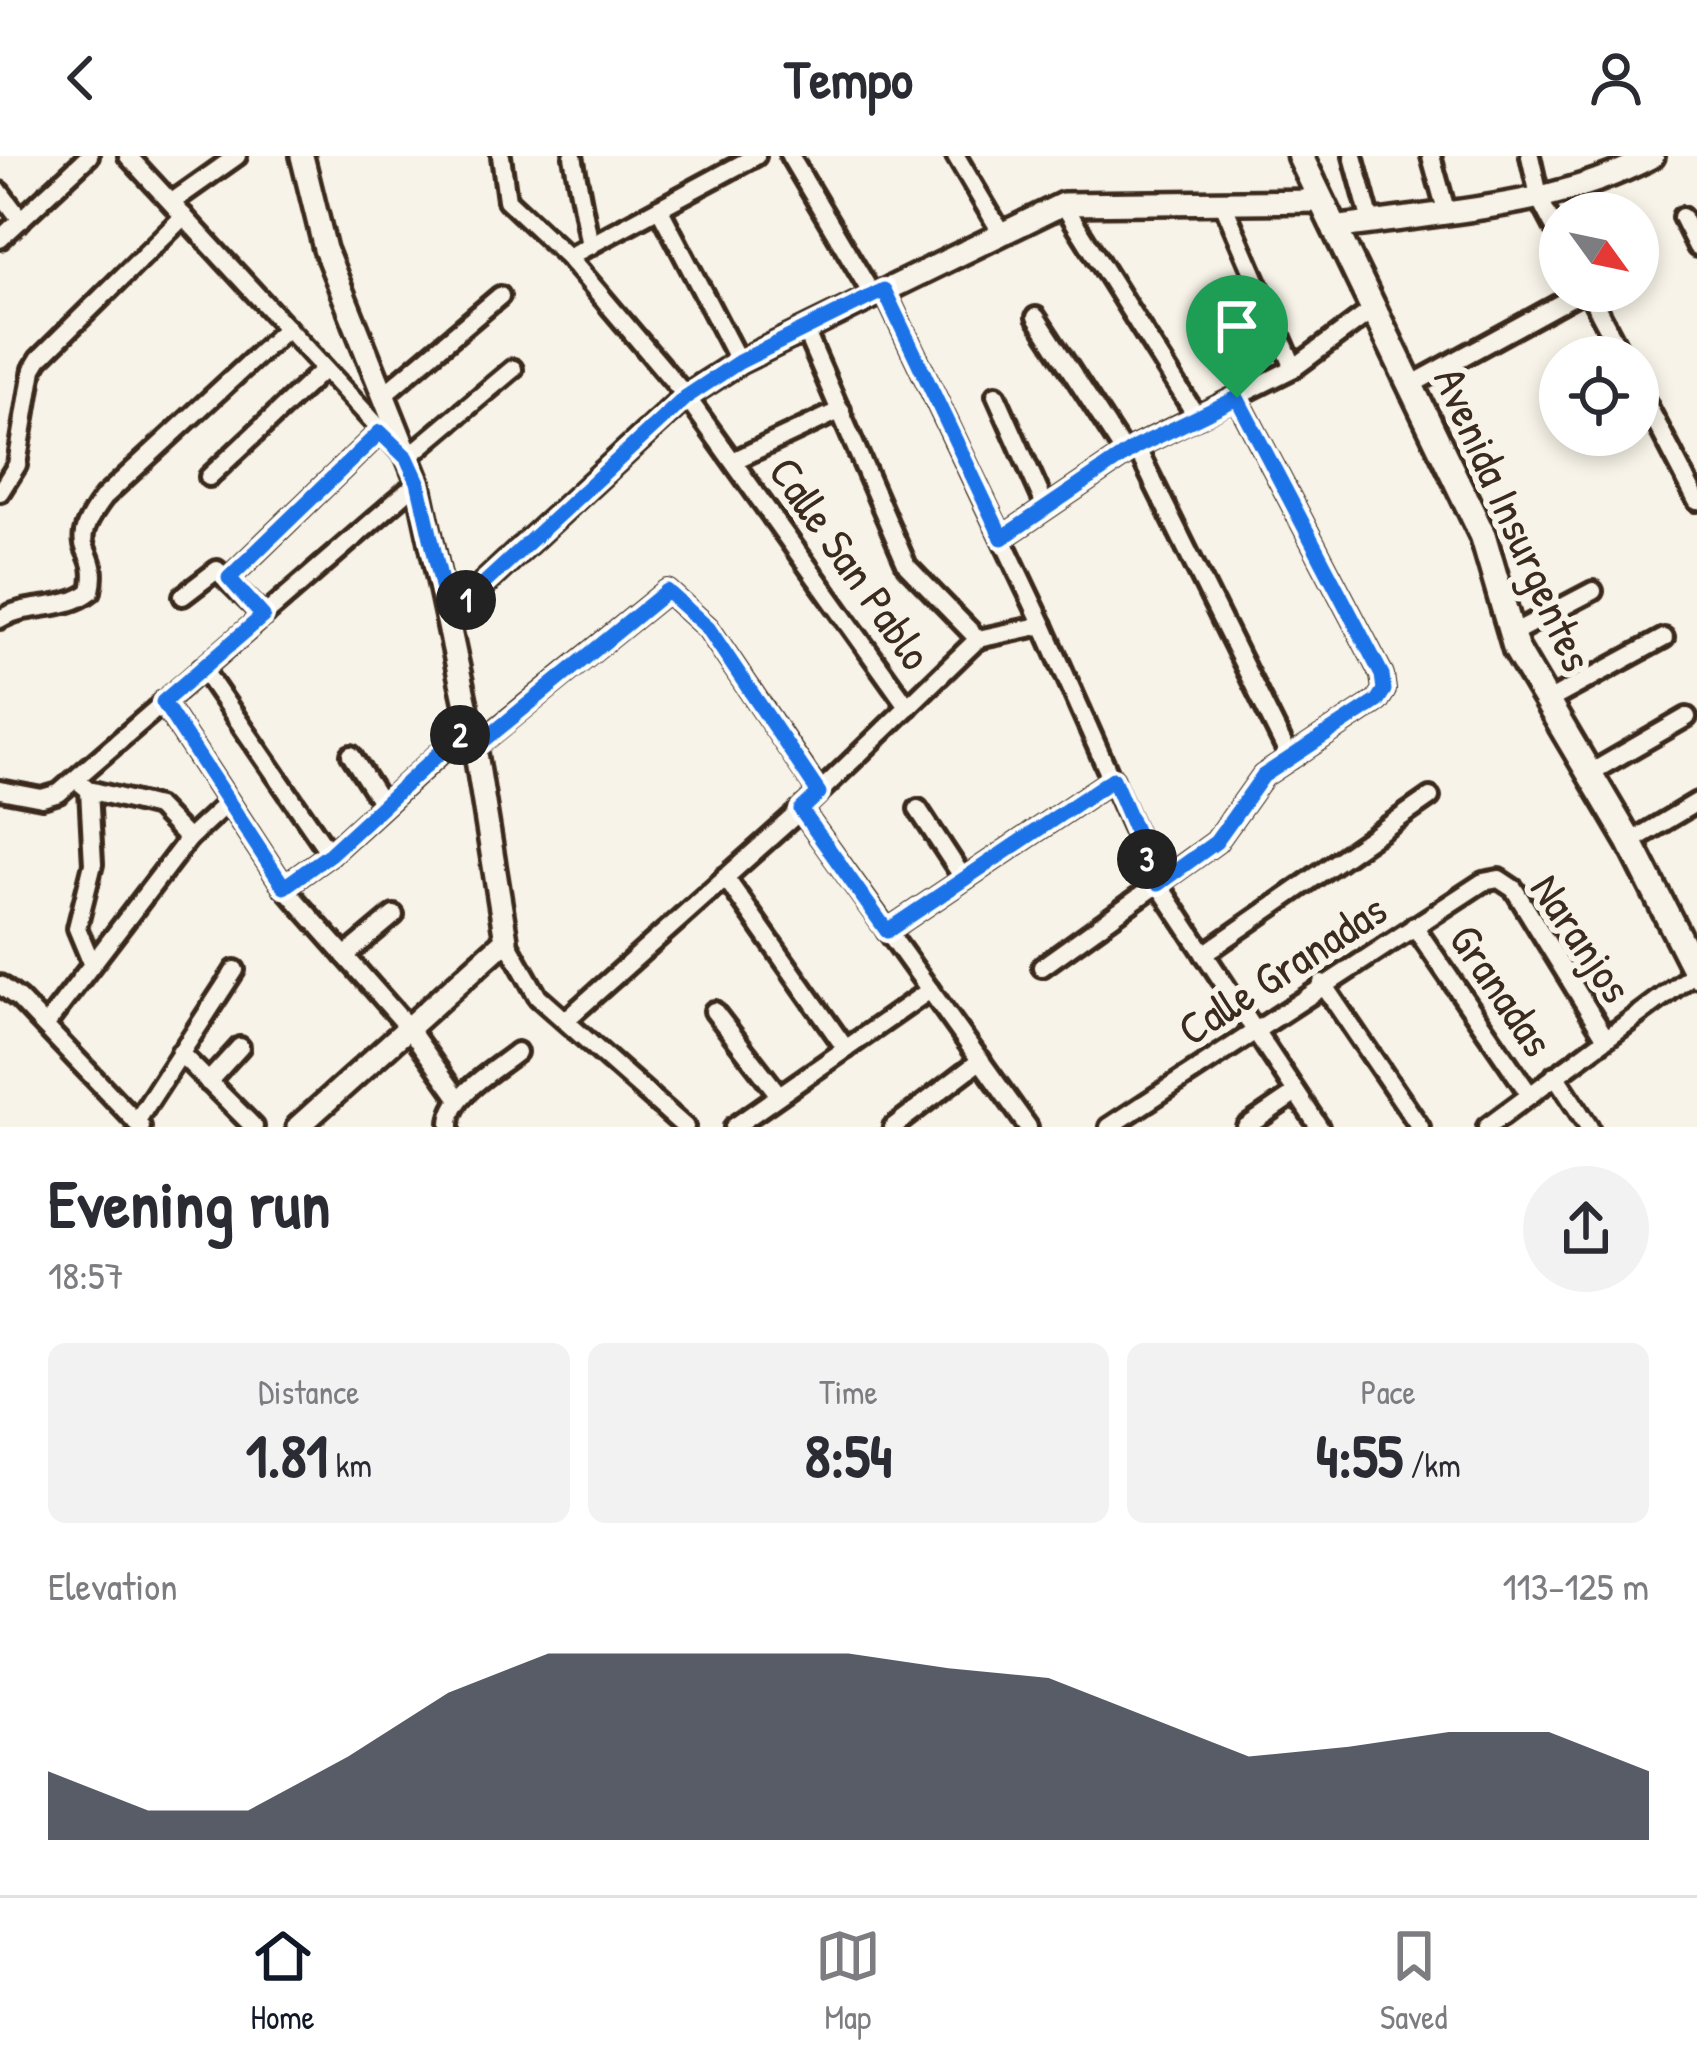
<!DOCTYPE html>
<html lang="en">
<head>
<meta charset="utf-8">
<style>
  :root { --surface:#fff; --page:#f2f2f3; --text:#2b2b33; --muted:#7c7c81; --line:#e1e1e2; --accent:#111827 }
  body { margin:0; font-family:"Patrick Hand",sans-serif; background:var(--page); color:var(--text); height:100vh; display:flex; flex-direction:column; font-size:45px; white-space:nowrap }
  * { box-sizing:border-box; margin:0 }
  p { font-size:39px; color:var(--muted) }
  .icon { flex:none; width:66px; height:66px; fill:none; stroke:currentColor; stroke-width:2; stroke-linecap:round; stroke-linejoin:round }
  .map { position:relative; height:971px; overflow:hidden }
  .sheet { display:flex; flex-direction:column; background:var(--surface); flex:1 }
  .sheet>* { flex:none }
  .needle { width:78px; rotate:123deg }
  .controls { position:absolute; left:1539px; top:36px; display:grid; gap:24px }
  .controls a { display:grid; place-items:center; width:120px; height:120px; border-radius:50%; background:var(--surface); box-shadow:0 6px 18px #0003; font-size:60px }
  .pin { position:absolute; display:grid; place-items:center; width:102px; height:102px; color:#fff; margin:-123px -51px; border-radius:50% 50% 50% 0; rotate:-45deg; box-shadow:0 0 12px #0007 }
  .pin .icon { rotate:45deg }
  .km { position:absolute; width:60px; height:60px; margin:-30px; border-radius:50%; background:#222; color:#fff; font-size:33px; line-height:60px; text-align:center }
  .round { display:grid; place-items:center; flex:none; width:126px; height:126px; border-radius:63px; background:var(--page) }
  .overview { display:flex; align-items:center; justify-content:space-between; height:204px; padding:0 48px }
  h1 { font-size:66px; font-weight:700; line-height:90px }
  .figures { display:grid; grid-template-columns:repeat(3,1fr); gap:18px; height:204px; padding:12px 48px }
  .figures div { display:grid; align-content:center; border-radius:18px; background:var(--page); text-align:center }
  .figures b { font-size:60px; font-weight:700 }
  .figures small { font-size:33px; font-weight:400 }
  .figures p { font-size:33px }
  .chart { height:336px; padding:24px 48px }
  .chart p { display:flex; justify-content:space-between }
  .chart svg { width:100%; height:216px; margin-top:12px; fill:var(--accent); opacity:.7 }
  header { display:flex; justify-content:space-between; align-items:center; height:156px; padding:0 48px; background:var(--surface); font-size:54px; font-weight:700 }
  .dock { display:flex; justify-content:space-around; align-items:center; height:168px; border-top:3px solid var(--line); background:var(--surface); font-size:33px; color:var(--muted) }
  .dock a { display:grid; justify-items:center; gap:6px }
  .dock .on { color:var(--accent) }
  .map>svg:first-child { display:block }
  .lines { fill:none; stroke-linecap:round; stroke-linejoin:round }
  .minor-casing { stroke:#3b2a1e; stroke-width:26 }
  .tertiary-casing { stroke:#3b2a1e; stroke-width:30 }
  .secondary-casing { stroke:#3b2a1e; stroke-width:33 }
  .minor { stroke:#f7f3e8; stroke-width:16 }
  .tertiary { stroke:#f7f3e8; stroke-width:21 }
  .secondary { stroke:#f7f3e8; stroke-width:24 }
  .route-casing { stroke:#fff; stroke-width:24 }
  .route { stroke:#1a73e8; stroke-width:15 }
  .labels { text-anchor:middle; stroke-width:12; stroke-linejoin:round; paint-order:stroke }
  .street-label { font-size:45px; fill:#3b2a1e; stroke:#f7f3e8 }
</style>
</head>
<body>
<header><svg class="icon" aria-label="back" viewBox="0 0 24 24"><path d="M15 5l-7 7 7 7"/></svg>Tempo<svg class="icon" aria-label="person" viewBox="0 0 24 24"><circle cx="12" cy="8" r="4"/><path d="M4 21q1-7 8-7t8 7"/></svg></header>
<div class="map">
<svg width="1697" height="971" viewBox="0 0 1697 971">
  <rect width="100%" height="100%" fill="#f7f3e8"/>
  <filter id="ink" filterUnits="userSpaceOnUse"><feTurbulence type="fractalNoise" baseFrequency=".00833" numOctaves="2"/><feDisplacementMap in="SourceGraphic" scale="24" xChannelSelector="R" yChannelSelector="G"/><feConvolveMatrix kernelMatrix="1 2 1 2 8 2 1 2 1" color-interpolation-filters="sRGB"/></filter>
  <g filter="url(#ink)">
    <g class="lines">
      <defs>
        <g id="minor">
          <path d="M 128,0 L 407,302 L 513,213"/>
          <path d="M 501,0 L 507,44 L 568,101 L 686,240 L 908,551"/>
          <path d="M 573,0 L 590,90"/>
          <path d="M 790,0 L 873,140"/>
          <path d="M 956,0 L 1002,78"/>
          <path d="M 1353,0 L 1371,66"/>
          <path d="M 1431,0 L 1447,58"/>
          <path d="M 1530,0 L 1540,44 L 1560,82"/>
          <path d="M 0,36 L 21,64"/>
          <path d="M 1222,45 L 1294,212"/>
          <path d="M 172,46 L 237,0"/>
          <path d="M 1063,48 L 1197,261"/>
          <path d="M 659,52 L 739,206"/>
          <path d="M 1682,61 L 1697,91"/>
          <path d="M 0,83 L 89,0"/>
          <path d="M 568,101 L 756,0"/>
          <path d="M 884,134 L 1043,469 L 1158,728 L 1319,971"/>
          <path d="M 1588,135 L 1623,201"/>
          <path d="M 1036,161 L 1125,298"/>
          <path d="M 805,174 L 907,410 L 978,483"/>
          <path d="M 1409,230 L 1583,135"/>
          <path d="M 1638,231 L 1697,345"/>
          <path d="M 996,239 L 1046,351"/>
          <path d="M 382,240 L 500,140"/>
          <path d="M 1136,291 L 1290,602"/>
          <path d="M 735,304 L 841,254"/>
          <path d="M 209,321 L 324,213"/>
          <path d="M 0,336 L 17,309 L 33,213 L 39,203 L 184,60"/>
          <path d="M 1002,382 L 1136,291 L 1294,212 L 1372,154"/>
          <path d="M 229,422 L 380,276"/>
          <path d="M 183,440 L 217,414 L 264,460"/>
          <path d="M 0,463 C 28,446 65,456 91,435 C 102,387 60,399 104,341 L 287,172"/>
          <path d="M 1511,478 L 1593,435"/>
          <path d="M 978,483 L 1043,469"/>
          <path d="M 202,512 L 330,698"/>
          <path d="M 1548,545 L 1664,482"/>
          <path d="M 163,546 L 284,731 L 408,871 L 459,943"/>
          <path d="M 475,591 L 667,435 L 708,472 L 819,636"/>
          <path d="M 351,599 L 383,649"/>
          <path d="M 1590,617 L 1687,561"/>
          <path d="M 0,634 L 42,642 L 59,637 L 418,326"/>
          <path d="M 89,634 L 93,708 L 77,772 L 92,808"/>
          <path d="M 918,653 L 964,723"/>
          <path d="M 801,654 L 1028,971"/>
          <path d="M 188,683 L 228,646"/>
          <path d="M 1630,686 L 1697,646"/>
          <path d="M 725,721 L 846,893"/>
          <path d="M 284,731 L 330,698 L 471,569"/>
          <path d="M 1414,770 L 1530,939"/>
          <path d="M 887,775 L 1113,623"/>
          <path d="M 506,784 L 538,841 L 685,971"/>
          <path d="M 1204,798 L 1430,641"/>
          <path d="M 345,800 L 394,759"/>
          <path d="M 1042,811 L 1216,686 L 1263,620 L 1377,545 L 1384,534 L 1382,519 L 1237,242"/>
          <path d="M 1322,827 L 1420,971"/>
          <path d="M 0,829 L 19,843 L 141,971"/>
          <path d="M 714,855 L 779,939"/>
          <path d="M 567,863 L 801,654 L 978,483"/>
          <path d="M 45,870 L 188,683 L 157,651 L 89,634 L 77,624"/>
          <path d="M 180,897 L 254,971"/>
          <path d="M 1555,919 L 1589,971"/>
          <path d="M 208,926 L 240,891"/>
          <path d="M 136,966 L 235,814"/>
          <path d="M 450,971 C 448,939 494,915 517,896"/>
          <path d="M 734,971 L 930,834"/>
          <path d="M 893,971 L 981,904"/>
          <path d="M 1109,971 L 1483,726 L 1499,723 L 1514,733 L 1605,881"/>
          <path d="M 1246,971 L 1296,937"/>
          <path d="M 1487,971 L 1696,816"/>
        </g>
        <g id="tertiary">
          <path d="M 1335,72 C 1445,55 1553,53 1653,0"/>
          <path d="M 449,460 L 686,240 L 739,206 L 1063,48 L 1322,45"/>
          <path d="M 298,971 L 506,784 L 475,591 L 418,326 L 325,93 L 302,0"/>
        </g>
        <path id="secondary" d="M 1300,0 L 1483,380 L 1516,493 L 1630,686 L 1697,818"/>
      </defs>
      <use href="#minor" class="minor-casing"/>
      <use href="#tertiary" class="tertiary-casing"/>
      <use href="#secondary" class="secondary-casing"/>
      <use href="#minor" class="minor"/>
      <use href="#tertiary" class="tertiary"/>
      <use href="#secondary" class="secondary"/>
    </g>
  </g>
  <g class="lines" filter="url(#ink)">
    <defs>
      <path id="route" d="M 884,134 L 1002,382 L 1136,291 L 1237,242 L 1382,519 L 1384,534 L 1377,545 L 1263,620 L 1216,686 L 1158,728 L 1113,623 L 887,775 L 801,654 L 819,637 L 708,472 L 667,435 L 476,591 L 471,568 L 330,698 L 284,731 L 163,546 L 263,460 L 229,422 L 380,276 L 407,302 L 418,326 L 449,460 L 686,241 L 739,206 Z"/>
    </defs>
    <use href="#route" class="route-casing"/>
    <use href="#route" class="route"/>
  </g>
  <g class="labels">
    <g class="street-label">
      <text transform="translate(1514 363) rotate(66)" y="16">Avenida Insurgentes</text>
      <text transform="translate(851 407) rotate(55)" y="16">Calle San Pablo</text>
      <text transform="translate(1582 782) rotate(56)" y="16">Naranjos</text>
      <text transform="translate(1282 813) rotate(-33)" y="16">Calle Granadas</text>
      <text transform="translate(1502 834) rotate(56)" y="16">Granadas</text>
    </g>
  </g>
</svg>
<div class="controls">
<a><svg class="needle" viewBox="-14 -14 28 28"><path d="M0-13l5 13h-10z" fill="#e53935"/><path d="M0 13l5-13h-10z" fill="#7c7c81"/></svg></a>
<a><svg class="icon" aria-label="locate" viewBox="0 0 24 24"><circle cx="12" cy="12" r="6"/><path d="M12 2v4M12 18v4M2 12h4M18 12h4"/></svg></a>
</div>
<div class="pin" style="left:1237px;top:242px;background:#1e9e55"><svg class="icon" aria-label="arrive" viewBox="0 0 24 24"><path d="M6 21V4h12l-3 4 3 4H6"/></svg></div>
<b class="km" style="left:466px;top:444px">1</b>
<b class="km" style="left:460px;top:579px">2</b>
<b class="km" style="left:1147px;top:703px">3</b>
</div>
<section class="sheet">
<div class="overview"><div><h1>Evening run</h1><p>18:57</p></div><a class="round"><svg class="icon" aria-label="share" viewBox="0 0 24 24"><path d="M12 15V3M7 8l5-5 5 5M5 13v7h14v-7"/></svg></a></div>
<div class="figures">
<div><p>Distance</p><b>1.81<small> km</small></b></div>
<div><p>Time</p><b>8:54</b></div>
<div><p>Pace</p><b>4:55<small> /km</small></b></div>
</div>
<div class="chart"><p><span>Elevation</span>113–125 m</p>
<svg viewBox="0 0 160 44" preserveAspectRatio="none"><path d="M0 44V30L10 38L20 38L30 27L40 14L50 6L60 6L70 6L80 6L90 9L100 11L110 19L120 27L130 25L140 22L150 22L160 30V44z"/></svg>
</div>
</section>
<nav class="dock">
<a class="on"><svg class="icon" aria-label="home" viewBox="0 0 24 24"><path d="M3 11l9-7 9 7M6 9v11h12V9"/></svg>Home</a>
<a><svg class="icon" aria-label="map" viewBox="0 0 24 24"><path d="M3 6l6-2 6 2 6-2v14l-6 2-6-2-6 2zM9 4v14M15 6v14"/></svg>Map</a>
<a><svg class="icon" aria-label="saved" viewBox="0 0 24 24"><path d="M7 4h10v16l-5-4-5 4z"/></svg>Saved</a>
</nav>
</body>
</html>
